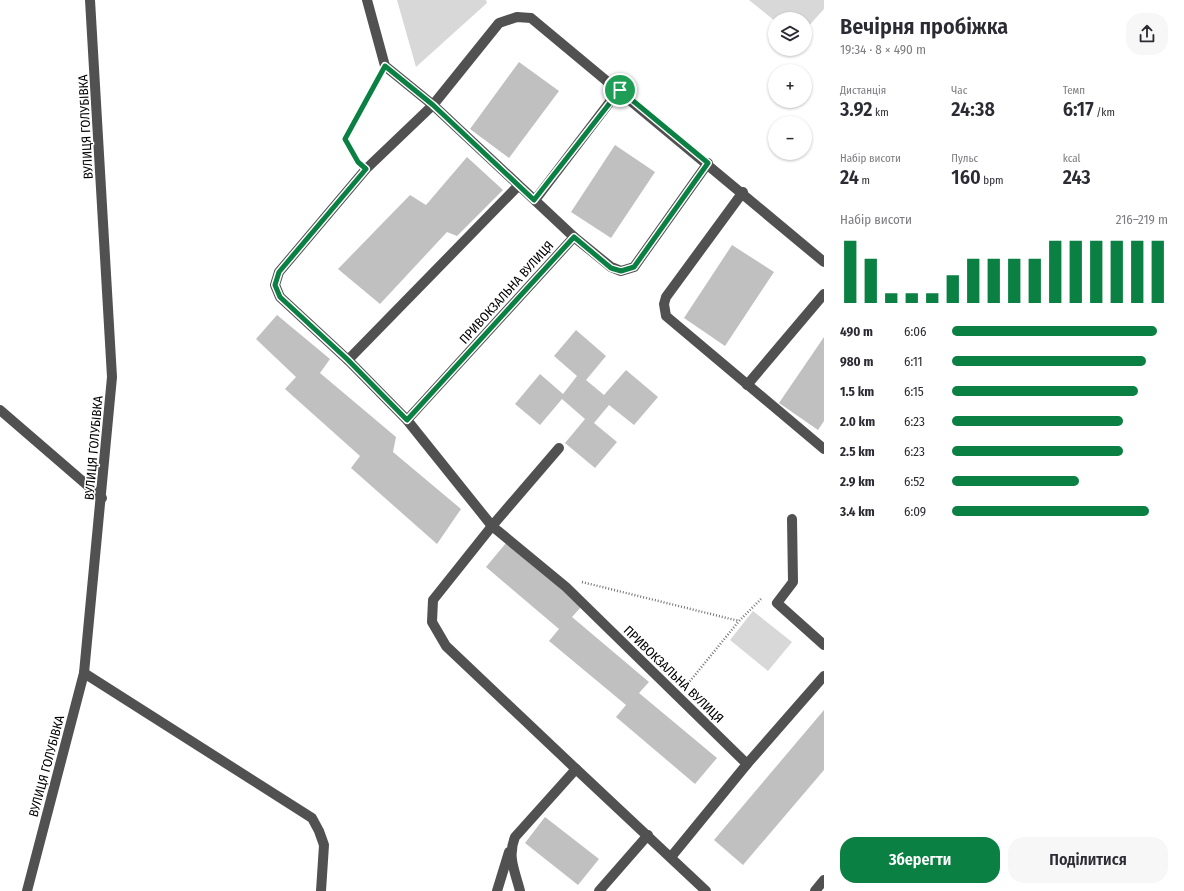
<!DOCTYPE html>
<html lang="uk">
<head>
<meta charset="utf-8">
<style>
  :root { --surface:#fff; --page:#f7f7f7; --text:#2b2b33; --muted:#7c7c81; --accent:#0b8043 }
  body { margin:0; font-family:"Fira Sans Condensed",sans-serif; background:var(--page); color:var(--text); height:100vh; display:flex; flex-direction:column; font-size:15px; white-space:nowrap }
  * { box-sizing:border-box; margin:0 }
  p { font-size:13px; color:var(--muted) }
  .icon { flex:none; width:22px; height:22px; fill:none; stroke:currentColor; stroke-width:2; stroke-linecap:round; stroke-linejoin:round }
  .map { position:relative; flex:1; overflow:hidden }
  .sheet { display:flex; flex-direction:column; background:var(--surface); width:360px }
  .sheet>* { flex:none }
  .fabs { position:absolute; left:768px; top:12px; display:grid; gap:8px }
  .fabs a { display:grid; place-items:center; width:44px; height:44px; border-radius:50%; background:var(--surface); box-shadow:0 1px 3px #0004; font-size:20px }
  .pin { position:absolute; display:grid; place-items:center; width:34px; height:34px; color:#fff; margin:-17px; border:2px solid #fff; border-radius:50%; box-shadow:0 1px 4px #0007 }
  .round { display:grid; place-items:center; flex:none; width:42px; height:42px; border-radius:16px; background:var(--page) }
  .summary { display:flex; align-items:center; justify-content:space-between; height:68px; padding:0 16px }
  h1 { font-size:22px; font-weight:600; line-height:30px }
  .metrics { display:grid; grid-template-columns:repeat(3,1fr); gap:6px; height:68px; padding:4px 16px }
  .metrics div { display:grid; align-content:center }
  .metrics b { font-size:20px; font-weight:600 }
  .metrics small { font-size:11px; font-weight:400 }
  .metrics p { font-size:11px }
  .chart { height:112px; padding:8px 16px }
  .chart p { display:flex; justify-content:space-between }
  .chart svg { width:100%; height:72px; margin-top:4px; stroke:var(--accent); stroke-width:6 }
  .button { display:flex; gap:8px; margin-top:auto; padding:8px 16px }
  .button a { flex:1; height:46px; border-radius:16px; background:var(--accent); color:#fff; font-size:16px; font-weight:600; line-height:46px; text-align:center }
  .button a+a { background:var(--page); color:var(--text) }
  ul { padding:0 16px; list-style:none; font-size:13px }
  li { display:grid; grid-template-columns:64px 48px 1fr; align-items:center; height:30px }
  li i { height:10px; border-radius:5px; background:var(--accent) }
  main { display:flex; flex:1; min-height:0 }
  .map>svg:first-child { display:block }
  .green { fill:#d8d8d8 }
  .building { fill:#c0c0c0 }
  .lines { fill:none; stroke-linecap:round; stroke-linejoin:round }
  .path { stroke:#737373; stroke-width:2.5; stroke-dasharray:1 2; stroke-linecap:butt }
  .minor { stroke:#515151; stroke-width:10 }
  .route-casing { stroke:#fff; stroke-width:8 }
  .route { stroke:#0b8043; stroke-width:5 }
  .labels { text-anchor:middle; stroke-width:3; stroke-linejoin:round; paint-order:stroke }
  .street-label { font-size:13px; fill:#000; stroke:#fff }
</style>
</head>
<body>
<main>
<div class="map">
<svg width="824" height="891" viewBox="0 0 824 891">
  <rect width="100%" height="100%" fill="#fff"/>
  <g class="green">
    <path d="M 397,0 L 486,0 L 487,3 L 416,67 Z"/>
    <path d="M 749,0 L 824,0 L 824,9 L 805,30 L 805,19 L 775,19 L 775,21 Z"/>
    <path d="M 753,611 L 792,642 L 768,671 L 730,640 Z"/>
  </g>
  <g class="building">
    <path d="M 519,62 L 559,91 L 509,158 L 470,129 Z"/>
    <path d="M 615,145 L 655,172 L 611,238 L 571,212 Z"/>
    <path d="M 467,157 L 503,190 L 457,236 L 447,232 L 380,304 L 338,269 L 410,195 L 426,205 Z"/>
    <path d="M 732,245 L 774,272 L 725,346 L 684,318 Z"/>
    <path d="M 277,315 L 330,359 L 320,373 L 396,437 L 393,452 L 461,509 L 437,544 L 351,468 L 360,456 L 285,389 L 296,377 L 256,339 Z"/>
    <path d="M 576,330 L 606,356 L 586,380 L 604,395 L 626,370 L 658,397 L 634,425 L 609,405 L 594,423 L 617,442 L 595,468 L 565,443 L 585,419 L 562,399 L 540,425 L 515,404 L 540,374 L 563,394 L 577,376 L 554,356 Z"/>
    <path d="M 824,337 L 824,421 L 818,430 L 779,403 Z"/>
    <path d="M 506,543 L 582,606 L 572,617 L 649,682 L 639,693 L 717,758 L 695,784 L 616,717 L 626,705 L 549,641 L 559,629 L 486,567 Z"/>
    <path d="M 824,710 L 824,770 L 743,865 L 714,840 Z"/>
    <path d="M 545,817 L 599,859 L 578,885 L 525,843 Z"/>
  </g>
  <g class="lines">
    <g class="path">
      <path d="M 356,159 L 345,139 L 378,79"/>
      <path d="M 582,582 L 739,621 L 761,599"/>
      <path d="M 686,686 L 739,621"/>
    </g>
    <g class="minor">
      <path d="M 367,0 L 385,66 L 433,105 L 499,23 L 517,17 L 531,18 L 824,262"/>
      <path d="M 743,192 L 666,297 L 664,304 L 666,316 L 824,449"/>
      <path d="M 535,200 L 619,90"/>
      <path d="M 574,237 L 611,267 L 621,271 L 634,267 L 708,163"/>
      <path d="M 348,360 L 518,186"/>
      <path d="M 747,385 L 824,294"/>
      <path d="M 0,410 L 102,498"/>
      <path d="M 407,420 L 574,237 L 433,105 L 366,169 L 279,272 L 275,285 L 280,297 L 348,360 L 407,420 L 492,526 L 559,448"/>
      <path d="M 792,519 L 793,582 L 777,603 L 824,645"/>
      <path d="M 84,673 L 312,818 L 319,831 L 324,845 L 321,891"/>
      <path d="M 747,764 L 824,676"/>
      <path d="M 576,769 L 446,646 L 432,622 L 433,600 L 492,526 L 566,587 L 747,764 L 671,857"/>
      <path d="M 27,891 L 84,673 L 112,377 L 90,0"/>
      <path d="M 497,891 L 509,852"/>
      <path d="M 520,891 C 515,871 507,857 515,837 L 576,769 L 706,891"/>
      <path d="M 599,891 L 648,835"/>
      <path d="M 815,891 L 824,880"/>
    </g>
  </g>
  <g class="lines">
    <defs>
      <path id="route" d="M 385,66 L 433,105 L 534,200 L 620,90 L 708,163 L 634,267 L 621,271 L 611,268 L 574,237 L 407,420 L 348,360 L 280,297 L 275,285 L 279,272 L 366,169 L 358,162 L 345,139 Z"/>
    </defs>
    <use href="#route" class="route-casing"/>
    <use href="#route" class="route"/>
  </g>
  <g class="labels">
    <g class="street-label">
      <text transform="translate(85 127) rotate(-93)" y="5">ВУЛИЦЯ ГОЛУБІВКА</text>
      <text transform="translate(506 292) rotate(-48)" y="5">ПРИВОКЗАЛЬНА ВУЛИЦЯ</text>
      <text transform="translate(93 448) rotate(-85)" y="5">ВУЛИЦЯ ГОЛУБІВКА</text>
      <text transform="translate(674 674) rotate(44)" y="5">ПРИВОКЗАЛЬНА ВУЛИЦЯ</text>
      <text transform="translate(46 766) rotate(-75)" y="5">ВУЛИЦЯ ГОЛУБІВКА</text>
    </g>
  </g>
</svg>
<div class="fabs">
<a><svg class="icon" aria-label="layers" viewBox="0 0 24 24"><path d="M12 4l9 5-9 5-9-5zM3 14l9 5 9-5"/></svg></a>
<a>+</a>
<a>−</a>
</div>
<div class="pin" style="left:620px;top:90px;background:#1e9e55"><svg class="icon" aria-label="arrive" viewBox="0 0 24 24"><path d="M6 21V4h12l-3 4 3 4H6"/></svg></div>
</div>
<section class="sheet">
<div class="summary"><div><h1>Вечірня пробіжка</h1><p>19:34 · 8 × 490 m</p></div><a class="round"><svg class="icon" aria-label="share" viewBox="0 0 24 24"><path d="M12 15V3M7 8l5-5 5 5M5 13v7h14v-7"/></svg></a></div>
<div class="metrics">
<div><p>Дистанція</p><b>3.92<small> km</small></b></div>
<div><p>Час</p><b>24:38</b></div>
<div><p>Темп</p><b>6:17<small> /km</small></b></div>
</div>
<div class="metrics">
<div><p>Набір висоти</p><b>24<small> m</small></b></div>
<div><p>Пульс</p><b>160<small> bpm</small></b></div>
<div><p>kcal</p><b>243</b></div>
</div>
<div class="chart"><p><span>Набір висоти</span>216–219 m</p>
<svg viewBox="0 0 160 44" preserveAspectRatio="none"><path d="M5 44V6M15 44V17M25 44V38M35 44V38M45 44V38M55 44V27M65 44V17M75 44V17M85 44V17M95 44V17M105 44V6M115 44V6M125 44V6M135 44V6M145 44V6M155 44V6"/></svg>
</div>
<ul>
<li><b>490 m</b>6:06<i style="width:95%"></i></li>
<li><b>980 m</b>6:11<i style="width:90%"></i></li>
<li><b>1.5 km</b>6:15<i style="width:86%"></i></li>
<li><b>2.0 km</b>6:23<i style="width:79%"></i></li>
<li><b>2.5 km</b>6:23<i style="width:79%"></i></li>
<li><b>2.9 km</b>6:52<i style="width:59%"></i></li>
<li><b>3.4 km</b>6:09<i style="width:91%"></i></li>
</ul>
<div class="button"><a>Зберегти</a><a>Поділитися</a></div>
</section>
</main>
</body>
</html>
